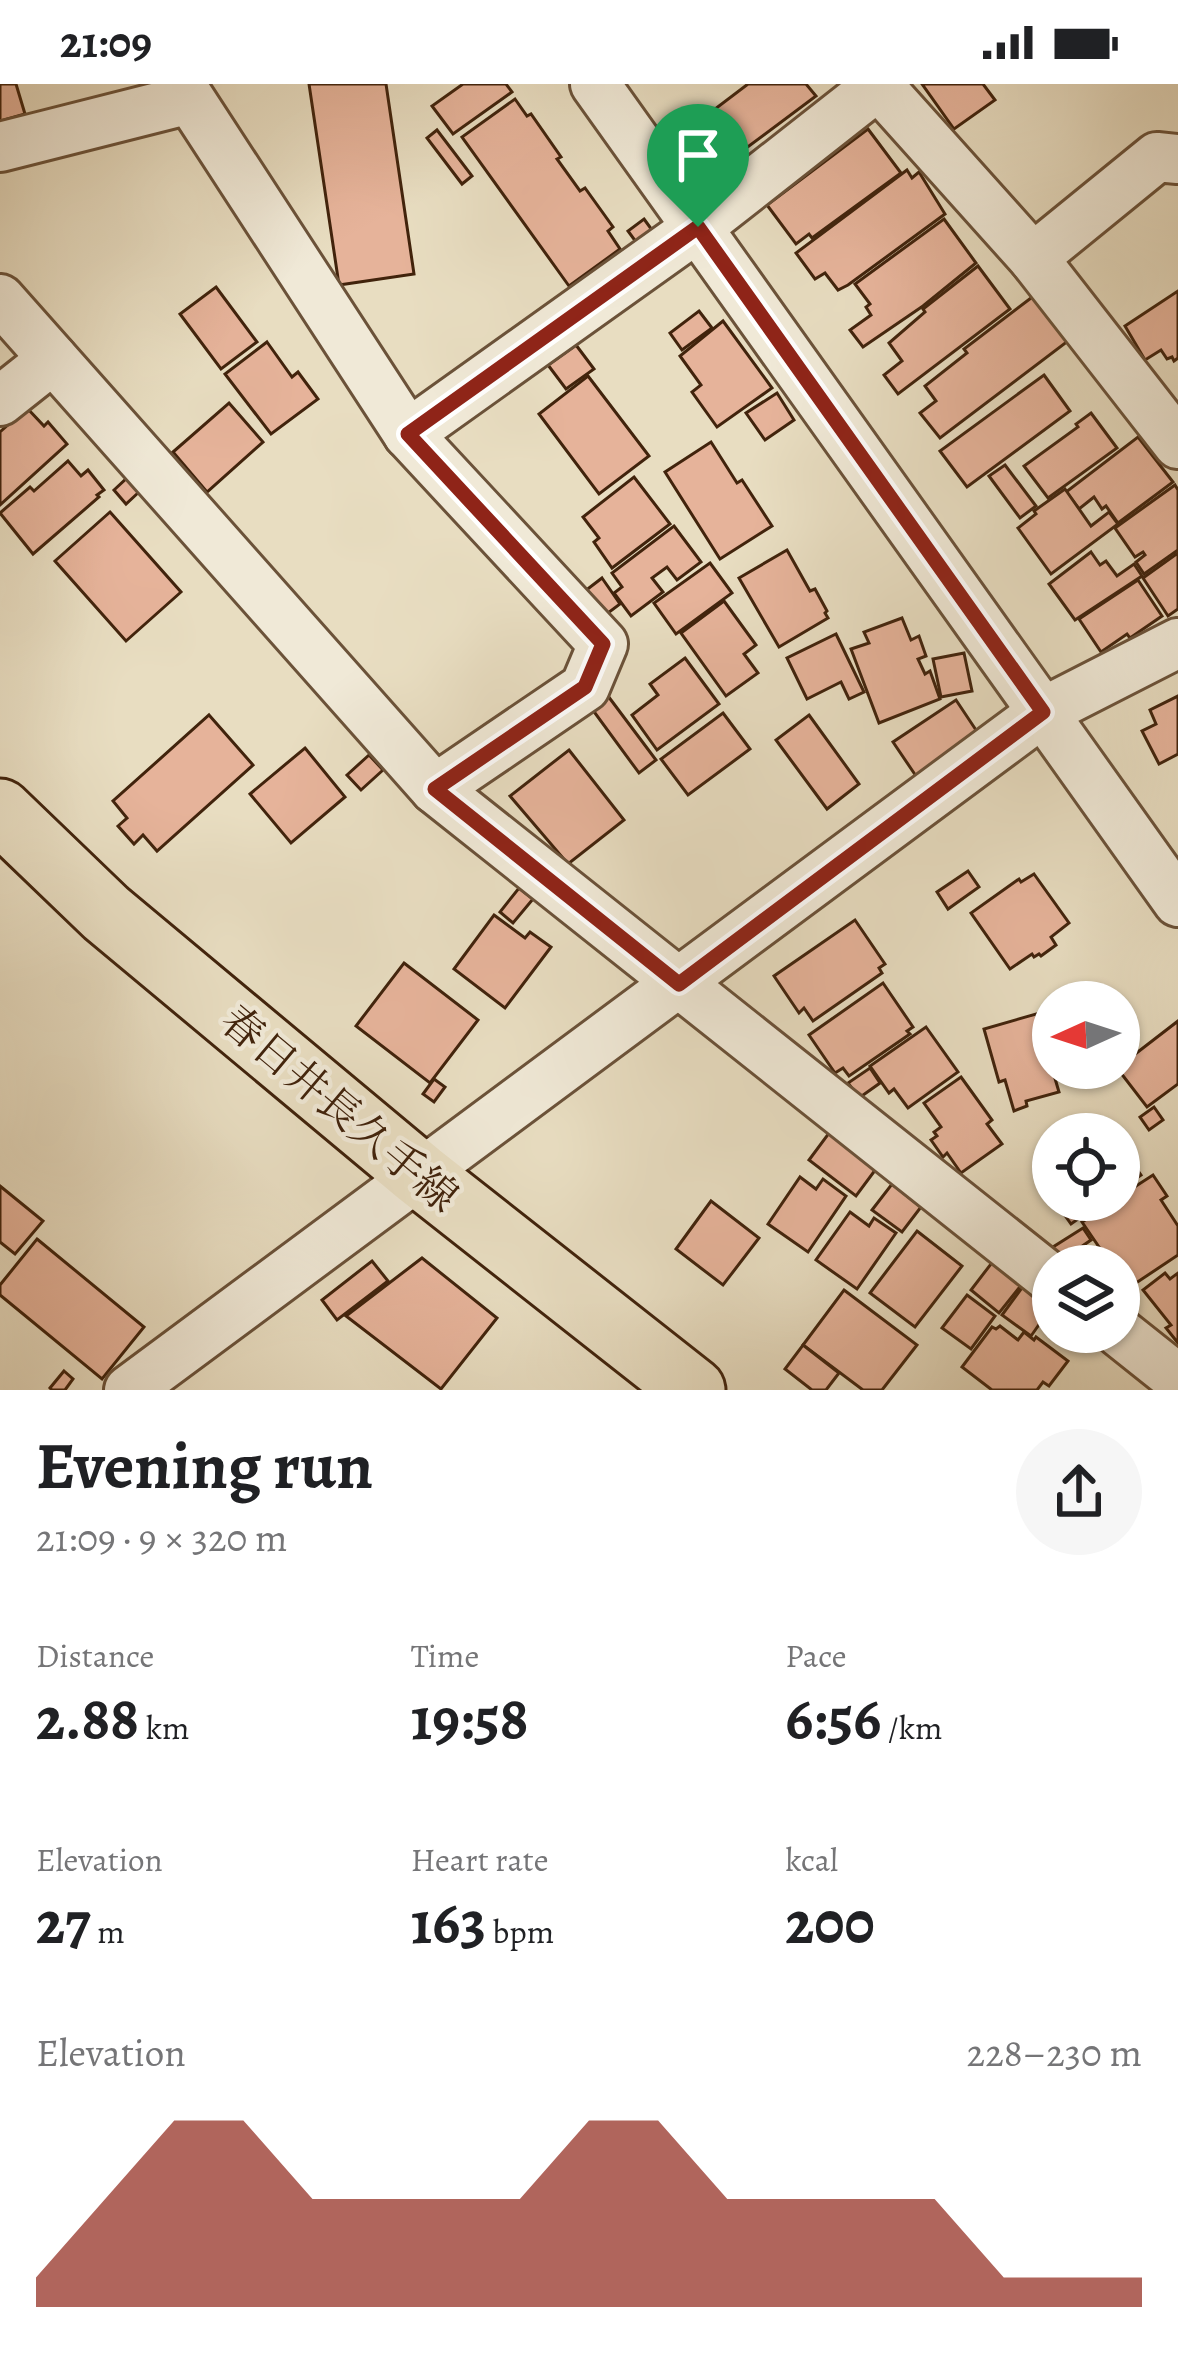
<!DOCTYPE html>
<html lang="en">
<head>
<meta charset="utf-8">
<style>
  :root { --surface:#fff; --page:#f6f6f6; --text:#202124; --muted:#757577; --accent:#8f2418 }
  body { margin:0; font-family:Alegreya,"Noto Serif JP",serif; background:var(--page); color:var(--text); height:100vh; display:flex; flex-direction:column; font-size:45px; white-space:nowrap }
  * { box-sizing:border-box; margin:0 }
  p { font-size:39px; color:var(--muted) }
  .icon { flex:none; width:66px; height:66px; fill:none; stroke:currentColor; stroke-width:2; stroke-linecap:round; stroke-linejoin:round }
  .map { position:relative; height:1306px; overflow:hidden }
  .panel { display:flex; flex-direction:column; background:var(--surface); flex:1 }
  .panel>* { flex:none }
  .needle { width:78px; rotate:267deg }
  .controls { position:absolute; left:1032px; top:897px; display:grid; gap:24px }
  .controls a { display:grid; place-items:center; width:108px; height:108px; border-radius:50%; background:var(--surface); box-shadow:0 3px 9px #0004; font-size:60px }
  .pin { position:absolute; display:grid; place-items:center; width:102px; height:102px; color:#fff; margin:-123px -51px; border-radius:50% 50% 50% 0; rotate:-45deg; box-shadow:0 0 12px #0007 }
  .pin .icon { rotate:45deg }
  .round { display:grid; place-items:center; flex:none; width:126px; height:126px; border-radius:63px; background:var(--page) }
  .overview { display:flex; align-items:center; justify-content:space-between; height:204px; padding:0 36px }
  h1 { font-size:66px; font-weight:700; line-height:90px }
  .stats { display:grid; grid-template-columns:repeat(3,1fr); gap:18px; height:204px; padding:12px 36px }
  .stats div { display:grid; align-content:center }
  .stats b { font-size:60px; font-weight:700 }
  .stats small { font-size:33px; font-weight:400 }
  .stats p { font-size:33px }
  .chart { height:336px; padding:24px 36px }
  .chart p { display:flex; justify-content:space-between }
  .chart svg { width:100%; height:216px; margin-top:12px; fill:var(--accent); opacity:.7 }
  .status { display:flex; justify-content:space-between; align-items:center; height:84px; padding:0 60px; background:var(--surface); direction:ltr }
  .status svg { height:33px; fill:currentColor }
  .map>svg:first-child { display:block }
  .building { fill:#e6b39a; stroke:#41230c; stroke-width:3 }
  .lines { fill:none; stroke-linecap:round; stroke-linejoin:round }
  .minor-casing { stroke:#6b5239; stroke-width:54 }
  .major-casing { stroke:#41230c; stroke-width:69 }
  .minor { stroke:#f0e9d7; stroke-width:48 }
  .major { stroke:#e8ddc1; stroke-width:63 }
  .route-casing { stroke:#fff; stroke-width:24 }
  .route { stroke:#8f2418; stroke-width:15 }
  .labels { text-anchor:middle; stroke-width:9; stroke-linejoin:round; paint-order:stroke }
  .street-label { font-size:42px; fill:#41230c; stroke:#f0e9d7 }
</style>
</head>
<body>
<div class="status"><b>21:09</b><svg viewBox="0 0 49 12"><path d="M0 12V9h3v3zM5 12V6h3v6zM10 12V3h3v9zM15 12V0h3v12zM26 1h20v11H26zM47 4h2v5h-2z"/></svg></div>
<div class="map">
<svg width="1178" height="1306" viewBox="0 0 1178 1306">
  <rect width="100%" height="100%" fill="#e8ddc1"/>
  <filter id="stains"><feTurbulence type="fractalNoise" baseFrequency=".00167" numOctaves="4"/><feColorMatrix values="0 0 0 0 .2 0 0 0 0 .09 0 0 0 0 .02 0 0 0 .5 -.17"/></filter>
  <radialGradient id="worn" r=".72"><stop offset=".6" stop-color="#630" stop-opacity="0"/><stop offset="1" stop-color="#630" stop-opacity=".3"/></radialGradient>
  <g class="building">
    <path d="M 0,0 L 16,0 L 25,30 L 0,37 Z"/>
    <path d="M 309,0 L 386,0 L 414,190 L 339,201 Z"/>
    <path d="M 463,0 L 506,0 L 512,8 L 453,50 L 432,22 Z"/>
    <path d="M 748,0 L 806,0 L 816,12 L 745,65 L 715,25 Z"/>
    <path d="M 922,0 L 983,0 L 995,16 L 954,45 Z"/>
    <path d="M 515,15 L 527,32 L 531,30 L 561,73 L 557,75 L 580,107 L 585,104 L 613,143 L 608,147 L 620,165 L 569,202 L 462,53 Z"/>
    <path d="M 868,45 L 901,89 L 812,154 L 809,150 L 796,160 L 767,121 Z"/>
    <path d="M 437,46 L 472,92 L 462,100 L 427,54 Z"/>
    <path d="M 907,86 L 912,94 L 919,88 L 945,130 L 848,201 L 838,206 L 825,189 L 815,195 L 796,169 Z"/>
    <path d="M 644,135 L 652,146 L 636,158 L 628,147 Z"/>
    <path d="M 944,135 L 976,179 L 923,222 L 863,263 L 850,246 L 871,231 L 866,223 L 870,220 L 855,200 Z"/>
    <path d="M 978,182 L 1010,225 L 898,310 L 884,291 L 902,277 L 889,259 L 925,228 L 923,225 Z"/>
    <path d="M 216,203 L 257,258 L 221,285 L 180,230 Z"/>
    <path d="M 1178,207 L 1178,274 L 1174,277 L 1172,273 L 1167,275 L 1161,266 L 1145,276 L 1125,242 Z"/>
    <path d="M 1035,211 L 1068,257 L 940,354 L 920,329 L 936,317 L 925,302 L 967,269 L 964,265 Z"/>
    <path d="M 699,227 L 712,244 L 682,266 L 670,249 Z"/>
    <path d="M 723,237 L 772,304 L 717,343 L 692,308 L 701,301 L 680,272 Z"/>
    <path d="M 267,258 L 292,293 L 298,288 L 318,315 L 271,350 L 225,290 Z"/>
    <path d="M 576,261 L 594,285 L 566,305 L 548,281 Z"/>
    <path d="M 1044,291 L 1070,327 L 967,403 L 940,367 Z"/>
    <path d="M 588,292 L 649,372 L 599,410 L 539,330 Z"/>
    <path d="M 777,309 L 794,336 L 765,356 L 746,329 Z"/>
    <path d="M 229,319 L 263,358 L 207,408 L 173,368 Z"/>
    <path d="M 27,324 L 44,342 L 48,338 L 67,360 L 0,421 L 0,348 Z"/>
    <path d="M 1091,329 L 1117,364 L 1048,414 L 1024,382 L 1078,343 L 1076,340 Z"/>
    <path d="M 1138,353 L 1173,398 L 1118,439 L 1106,422 L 1102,425 L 1094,413 L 1079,425 L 1066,408 Z"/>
    <path d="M 711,358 L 737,399 L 742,396 L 772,442 L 720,475 L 665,388 Z"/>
    <path d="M 68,377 L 81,392 L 88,386 L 104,406 L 97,411 L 99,413 L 33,470 L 0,429 L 30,403 L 34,407 Z"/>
    <path d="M 1005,381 L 1036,422 L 1020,434 L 989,392 Z"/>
    <path d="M 634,393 L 670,440 L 612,484 L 594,458 L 599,454 L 583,433 Z"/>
    <path d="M 127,394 L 139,408 L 126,420 L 114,406 Z"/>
    <path d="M 1175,401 L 1178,406 L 1178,466 L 1144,490 L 1136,478 L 1145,471 L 1143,468 L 1135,473 L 1115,444 Z"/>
    <path d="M 1065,405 L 1091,442 L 1109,428 L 1118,440 L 1051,490 L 1018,444 L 1036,430 L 1034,427 Z"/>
    <path d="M 110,428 L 181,508 L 126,557 L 55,477 Z"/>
    <path d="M 674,442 L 701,478 L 677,496 L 667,483 L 652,494 L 663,508 L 631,532 L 614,509 L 622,503 L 612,489 Z"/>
    <path d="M 787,466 L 810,507 L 815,505 L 827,527 L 825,529 L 828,534 L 779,563 L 739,494 Z"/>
    <path d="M 1091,468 L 1100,481 L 1106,477 L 1117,492 L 1134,480 L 1142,492 L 1075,536 L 1049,500 Z"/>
    <path d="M 1178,469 L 1178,525 L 1168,532 L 1143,494 Z"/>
    <path d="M 710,479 L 732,509 L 676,550 L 654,519 Z"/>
    <path d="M 602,494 L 620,520 L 604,532 L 585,507 Z"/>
    <path d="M 1138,496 L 1162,532 L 1130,554 L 1127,550 L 1101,568 L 1079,535 Z"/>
    <path d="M 724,517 L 756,561 L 744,570 L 758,589 L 726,612 L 681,549 Z"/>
    <path d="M 902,534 L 911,556 L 919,552 L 926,572 L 918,575 L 925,590 L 930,587 L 940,615 L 879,639 L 851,565 L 869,559 L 864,548 Z"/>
    <path d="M 836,550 L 864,608 L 849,615 L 841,598 L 807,615 L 787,574 Z"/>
    <path d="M 964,569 L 972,607 L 941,613 L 933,575 Z"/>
    <path d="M 685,574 L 719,620 L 657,666 L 632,631 L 658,611 L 650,600 Z"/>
    <path d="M 608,612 L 656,676 L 639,689 L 592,625 Z"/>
    <path d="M 1178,612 L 1178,670 L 1159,680 L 1142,647 L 1156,640 L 1150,626 Z"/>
    <path d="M 956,616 L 978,649 L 916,692 L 893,658 Z"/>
    <path d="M 723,629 L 750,665 L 688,711 L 661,675 Z"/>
    <path d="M 209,631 L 253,681 L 157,767 L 143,751 L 134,760 L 118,742 L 127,734 L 113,717 Z"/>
    <path d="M 809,631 L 859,700 L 827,725 L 776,656 Z"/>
    <path d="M 305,664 L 345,713 L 291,759 L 250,710 Z"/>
    <path d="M 569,666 L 624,736 L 568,780 L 510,712 Z"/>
    <path d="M 369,671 L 383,686 L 361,706 L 347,691 Z"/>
    <path d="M 968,787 L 979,803 L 948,825 L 937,808 Z"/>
    <path d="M 1034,790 L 1069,839 L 1051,853 L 1056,861 L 1041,872 L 1039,870 L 1034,873 L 1032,870 L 1010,885 L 971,829 L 1019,795 L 1021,798 Z"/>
    <path d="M 519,804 L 533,815 L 513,839 L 500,828 Z"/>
    <path d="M 494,831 L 525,854 L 530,848 L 551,863 L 505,924 L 454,885 Z"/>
    <path d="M 855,836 L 885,880 L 879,884 L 882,889 L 813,937 L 804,924 L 799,929 L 774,892 Z"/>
    <path d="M 404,879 L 478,936 L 430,999 L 356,942 Z"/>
    <path d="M 883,899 L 913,943 L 907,947 L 910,950 L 849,992 L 843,984 L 835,989 L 809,951 Z"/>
    <path d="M 1036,930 L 1059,1008 L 1026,1017 L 1027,1022 L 1014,1027 L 1005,996 L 999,998 L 984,945 Z"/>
    <path d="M 1178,937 L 1178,1000 L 1147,1023 L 1117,984 Z"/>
    <path d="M 926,943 L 958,988 L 908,1024 L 894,1005 L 889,1009 L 870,982 Z"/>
    <path d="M 870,984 L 880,999 L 859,1014 L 848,999 Z"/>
    <path d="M 961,993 L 992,1036 L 987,1040 L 1002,1060 L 961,1089 L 947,1069 L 943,1073 L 931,1056 L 937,1052 L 934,1048 L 941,1043 L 924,1019 Z"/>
    <path d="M 434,995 L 445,1003 L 434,1018 L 423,1010 Z"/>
    <path d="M 1154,1023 L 1163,1036 L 1149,1046 L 1140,1033 Z"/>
    <path d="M 829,1049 L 876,1085 L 856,1112 L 809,1076 Z"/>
    <path d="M 1119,1059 L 1141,1091 L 1119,1106 Z"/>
    <path d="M 1153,1091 L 1167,1112 L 1161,1116 L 1178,1142 L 1178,1171 L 1127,1205 L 1119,1193 L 1119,1182 L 1112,1182 L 1082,1138 L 1119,1116 L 1119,1113 Z"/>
    <path d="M 800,1093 L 816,1105 L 823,1095 L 846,1112 L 808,1168 L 768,1140 Z"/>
    <path d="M 892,1100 L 921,1123 L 902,1148 L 872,1126 Z"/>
    <path d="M 0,1102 L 43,1137 L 15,1170 L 0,1158 Z"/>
    <path d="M 1054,1116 L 1105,1116 L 1071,1140 Z"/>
    <path d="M 711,1117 L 759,1154 L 723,1201 L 676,1165 Z"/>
    <path d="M 850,1128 L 869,1142 L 874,1134 L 896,1149 L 857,1205 L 816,1176 Z"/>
    <path d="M 1083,1144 L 1091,1156 L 1062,1176 L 1053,1163 Z"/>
    <path d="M 917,1147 L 962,1182 L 915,1243 L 870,1209 Z"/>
    <path d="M 37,1155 L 144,1243 L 102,1295 L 0,1211 L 0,1201 Z"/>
    <path d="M 422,1174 L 497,1234 L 441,1305 L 346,1232 Z"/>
    <path d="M 994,1176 L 1023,1199 L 999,1229 L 971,1206 Z"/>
    <path d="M 372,1177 L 388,1197 L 337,1236 L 322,1216 Z"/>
    <path d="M 1165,1189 L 1170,1195 L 1178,1189 L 1178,1259 L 1166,1244 L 1171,1241 L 1143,1206 Z"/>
    <path d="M 1024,1201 L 1052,1222 L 1031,1252 L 1002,1231 Z"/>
    <path d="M 844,1206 L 917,1261 L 882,1306 L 863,1306 L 803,1261 Z"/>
    <path d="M 967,1211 L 995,1232 L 971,1265 L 942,1244 Z"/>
    <path d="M 1000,1242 L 1018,1256 L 1024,1248 L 1034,1256 L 1036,1253 L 1068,1277 L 1049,1302 L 1043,1298 L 1037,1306 L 992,1306 L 962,1283 L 992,1243 L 996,1245 Z"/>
    <path d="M 803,1261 L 839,1289 L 826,1306 L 812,1306 L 785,1285 Z"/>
    <path d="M 64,1287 L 73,1295 L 65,1306 L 52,1306 L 50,1304 Z"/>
  </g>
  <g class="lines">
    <defs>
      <g id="minor">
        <path d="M 595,0 L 1178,818"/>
        <path d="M 877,0 L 1033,174 L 1178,360"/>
        <path d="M 0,63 L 190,15 L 408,350 L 603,560 L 585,603 L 435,705"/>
        <path d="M 1033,174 L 1157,73 L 1178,75"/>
        <path d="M 0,215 L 435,705 L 1053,1196"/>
        <path d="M 0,317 L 53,275"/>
        <path d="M 408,350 L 698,143 L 880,0"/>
        <path d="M 1119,1248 L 1178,1295"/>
        <path d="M 129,1306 L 1043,628 L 1178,559"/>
      </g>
      <path id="major" d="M 0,727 L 106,829 L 420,1091 L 693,1306"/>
    </defs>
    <use href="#minor" class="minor-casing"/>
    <use href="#major" class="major-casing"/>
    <use href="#minor" class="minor"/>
    <use href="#major" class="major"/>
  </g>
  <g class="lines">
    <defs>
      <path id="route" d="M 698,143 L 1043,628 L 679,900 L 435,705 L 585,603 L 603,560 L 408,350 Z"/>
    </defs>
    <use href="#route" class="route-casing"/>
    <use href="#route" class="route"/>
  </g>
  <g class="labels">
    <g class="street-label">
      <text transform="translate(340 1024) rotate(40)" y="15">春日井長久手線</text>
    </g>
  </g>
  <rect width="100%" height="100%" filter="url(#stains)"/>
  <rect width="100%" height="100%" fill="url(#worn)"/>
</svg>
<div class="controls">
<a><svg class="needle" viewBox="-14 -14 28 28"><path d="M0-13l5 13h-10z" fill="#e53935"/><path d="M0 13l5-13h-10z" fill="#757577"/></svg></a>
<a><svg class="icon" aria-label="locate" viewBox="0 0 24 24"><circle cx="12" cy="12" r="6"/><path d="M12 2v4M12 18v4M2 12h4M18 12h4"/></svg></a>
<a><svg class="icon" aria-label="layers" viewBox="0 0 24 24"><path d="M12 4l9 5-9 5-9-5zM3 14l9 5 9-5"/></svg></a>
</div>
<div class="pin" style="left:698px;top:143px;background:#1e9e55"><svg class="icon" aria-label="arrive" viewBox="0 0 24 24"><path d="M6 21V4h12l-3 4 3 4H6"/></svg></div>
</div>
<section class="panel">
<div class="overview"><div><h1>Evening run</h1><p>21:09 · 9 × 320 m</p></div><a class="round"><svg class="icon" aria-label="share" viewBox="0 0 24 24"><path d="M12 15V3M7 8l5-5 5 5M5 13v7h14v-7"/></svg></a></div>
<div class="stats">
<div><p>Distance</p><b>2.88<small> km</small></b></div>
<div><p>Time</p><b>19:58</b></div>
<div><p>Pace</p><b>6:56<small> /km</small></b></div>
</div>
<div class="stats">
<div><p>Elevation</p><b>27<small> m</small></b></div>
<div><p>Heart rate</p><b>163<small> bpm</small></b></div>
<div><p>kcal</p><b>200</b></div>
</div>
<div class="chart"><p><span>Elevation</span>228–230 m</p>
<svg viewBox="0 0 160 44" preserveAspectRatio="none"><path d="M0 44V38L10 22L20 6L30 6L40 22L50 22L60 22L70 22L80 6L90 6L100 22L110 22L120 22L130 22L140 38L150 38L160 38V44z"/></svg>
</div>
</section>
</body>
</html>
